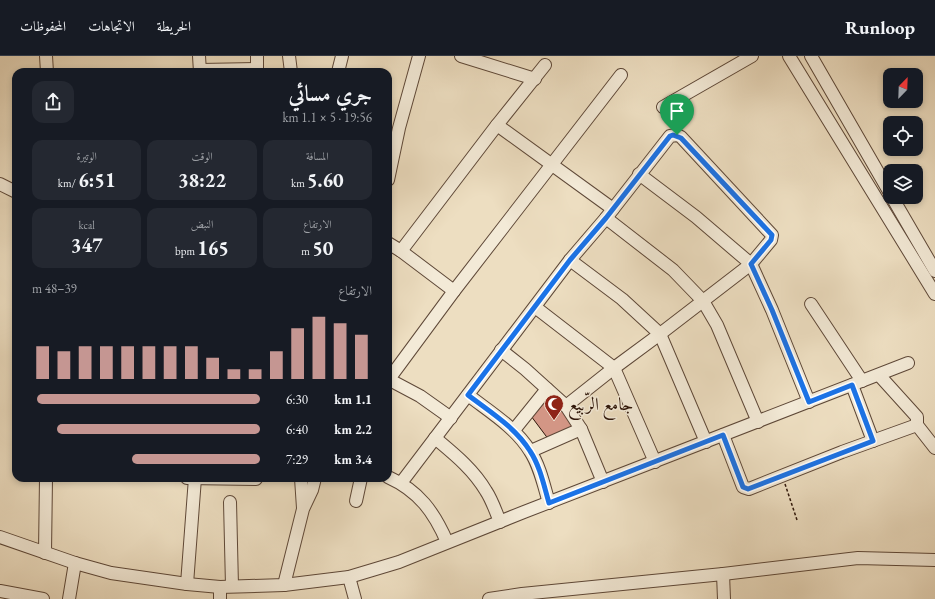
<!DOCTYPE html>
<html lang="ar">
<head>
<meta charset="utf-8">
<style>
  :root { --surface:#171b24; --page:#242831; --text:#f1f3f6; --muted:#9ea1a6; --line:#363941; --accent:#c59692 }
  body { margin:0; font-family:"EB Garamond",Amiri,serif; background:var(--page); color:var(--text); direction:rtl; height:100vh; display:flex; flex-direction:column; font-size:15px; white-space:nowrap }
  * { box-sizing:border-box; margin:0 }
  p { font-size:13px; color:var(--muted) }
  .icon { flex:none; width:22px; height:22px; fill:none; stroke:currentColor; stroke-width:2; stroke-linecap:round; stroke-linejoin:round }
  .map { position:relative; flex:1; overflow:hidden; direction:ltr }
  .details { position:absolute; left:12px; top:12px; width:380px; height:414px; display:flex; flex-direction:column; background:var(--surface); border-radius:12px; box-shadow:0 2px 6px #0003; direction:rtl }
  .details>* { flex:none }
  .needle { width:26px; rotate:23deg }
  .tools { position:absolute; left:883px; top:12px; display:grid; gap:8px }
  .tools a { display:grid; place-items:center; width:40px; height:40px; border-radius:8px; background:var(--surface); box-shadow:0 2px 6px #0003; font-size:20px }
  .pin { position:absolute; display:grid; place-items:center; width:34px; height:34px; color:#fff; margin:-41px -17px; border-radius:50% 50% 50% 0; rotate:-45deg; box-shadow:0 0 4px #0007 }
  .pin .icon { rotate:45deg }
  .round { display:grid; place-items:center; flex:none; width:42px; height:42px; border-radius:12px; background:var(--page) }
  .summary { display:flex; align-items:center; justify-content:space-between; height:68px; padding:0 20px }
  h1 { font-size:22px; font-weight:700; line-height:30px }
  .stats { display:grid; grid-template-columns:repeat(3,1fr); gap:6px; height:68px; padding:4px 20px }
  .stats div { display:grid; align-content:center; border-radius:10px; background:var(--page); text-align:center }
  .stats b { font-size:20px; font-weight:700 }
  .stats small { font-size:11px; font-weight:400 }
  .stats p { font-size:11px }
  .chart { height:112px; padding:8px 20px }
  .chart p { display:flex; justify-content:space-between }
  .chart svg { width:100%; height:72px; margin-top:4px; stroke:var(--accent); stroke-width:6 }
  ul { padding:0 20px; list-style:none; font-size:13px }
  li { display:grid; grid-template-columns:64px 48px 1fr; align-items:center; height:30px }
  li i { height:10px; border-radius:5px; background:var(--accent) }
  header { display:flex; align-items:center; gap:24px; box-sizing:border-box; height:56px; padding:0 20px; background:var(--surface); border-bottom:1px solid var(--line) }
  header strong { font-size:19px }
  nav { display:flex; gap:22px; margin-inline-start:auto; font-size:14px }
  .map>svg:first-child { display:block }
  .building { fill:#d39685; stroke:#2e160a }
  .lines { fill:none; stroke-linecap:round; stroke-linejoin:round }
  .minor-casing { stroke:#5e4838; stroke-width:14 }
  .path { stroke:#2e160a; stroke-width:1.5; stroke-dasharray:3 2; stroke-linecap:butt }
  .minor { stroke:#f3ead7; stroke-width:12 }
  .route-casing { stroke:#fff; stroke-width:8 }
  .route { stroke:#1a73e8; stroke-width:5 }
  .labels { text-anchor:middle; stroke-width:3; stroke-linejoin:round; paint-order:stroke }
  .poi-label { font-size:18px; fill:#2e160a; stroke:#f3ead7; text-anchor:start }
</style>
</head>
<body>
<header>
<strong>Runloop</strong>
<nav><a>الخريطة</a><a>الاتجاهات</a><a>المحفوظات</a></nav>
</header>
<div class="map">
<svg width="935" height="543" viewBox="0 0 935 543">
  <rect width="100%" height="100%" fill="#eddec1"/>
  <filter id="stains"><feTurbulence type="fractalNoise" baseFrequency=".005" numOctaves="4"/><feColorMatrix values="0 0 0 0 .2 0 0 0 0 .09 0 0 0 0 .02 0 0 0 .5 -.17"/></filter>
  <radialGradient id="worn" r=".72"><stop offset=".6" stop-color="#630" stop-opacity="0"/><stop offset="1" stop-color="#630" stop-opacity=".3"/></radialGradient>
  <path class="building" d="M 550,339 L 578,370 L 549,384 L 531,360 Z"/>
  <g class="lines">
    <defs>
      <g id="minor">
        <path d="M 46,0 L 47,16"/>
        <path d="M 199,0 L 200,16"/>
        <path d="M 257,0 L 257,16"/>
        <path d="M 289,0 L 291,16"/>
        <path d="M 461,0 L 535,23"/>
        <path d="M 789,0 L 935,238"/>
        <path d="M 811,0 L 890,137"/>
        <path d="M 200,14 L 257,13"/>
        <path d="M 338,16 L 342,0"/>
        <path d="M 663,51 L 752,0"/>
        <path d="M 497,69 L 613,153"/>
        <path d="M 639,118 L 696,161 L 751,208 L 772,254 L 809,346"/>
        <path d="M 388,124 L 399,72 L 419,0"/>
        <path d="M 0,128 L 16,136"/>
        <path d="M 892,141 L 935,215"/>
        <path d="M 606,162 L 673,214 L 703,245 L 717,269 L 758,366"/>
        <path d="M 388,187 L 401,195 L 454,235"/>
        <path d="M 401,195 L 497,69 L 545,9"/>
        <path d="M 570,204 L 622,243 L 660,278 L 706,386"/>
        <path d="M 811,248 L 862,325"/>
        <path d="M 535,251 L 614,312 L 655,406"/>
        <path d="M 501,294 L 525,313 L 566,350 L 581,373 L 603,426"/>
        <path d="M 879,319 L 917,361 L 917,369 L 935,392"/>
        <path d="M 388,323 L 420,340 L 451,362"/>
        <path d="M 389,323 L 454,235 L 621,19"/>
        <path d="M 852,329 L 873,385"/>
        <path d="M 468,339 C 490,356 515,371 530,395 C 540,410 544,430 549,447"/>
        <path d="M 514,374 L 547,333"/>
        <path d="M 723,379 L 743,431 L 749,433 L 842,396 L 917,369"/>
        <path d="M 435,382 C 454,398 473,413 486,435 C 492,444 496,456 500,466"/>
        <path d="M 531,395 L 581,373"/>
        <path d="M 388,421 C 419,435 434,456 447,486"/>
        <path d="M 187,422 L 256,423"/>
        <path d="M 301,422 L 303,452"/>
        <path d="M 401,427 L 570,204 L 606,162 L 670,80 L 677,79 L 681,81 L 772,179 L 771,184 L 751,208 L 660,278 L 614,312 L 566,350"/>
        <path d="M 356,445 L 361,422"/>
        <path d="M 230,446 L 232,530"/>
        <path d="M 0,481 L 75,507 L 111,517 L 187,528 L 220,531 L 284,529 L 349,521 L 399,506 L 524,456 L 908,307"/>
        <path d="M 45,497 L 46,422"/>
        <path d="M 723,518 L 724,543"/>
        <path d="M 349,521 L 355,543"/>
        <path d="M 187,528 L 195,422"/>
        <path d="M 284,529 L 303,453 L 312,434 L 315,422"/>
        <path d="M 220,531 L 220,543"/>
        <path d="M 0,535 L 43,543"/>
        <path d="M 69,543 L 75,507"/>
        <path d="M 489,543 L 522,538 L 723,518 L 858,502 L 935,504"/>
      </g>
    </defs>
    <use href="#minor" class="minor-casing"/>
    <path class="path" d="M 785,428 L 797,464"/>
    <use href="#minor" class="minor"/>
  </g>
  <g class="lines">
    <defs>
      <path id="route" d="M 673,79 L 681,82 L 772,179 L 771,184 L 751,208 L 772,254 L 809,346 L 852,329 L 873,385 L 748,433 L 743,431 L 723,379 L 549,447 C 544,430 540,410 530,395 C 515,371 490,356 468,339 L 570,204 L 606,162 L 670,80 Z"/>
    </defs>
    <use href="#route" class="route-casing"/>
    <use href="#route" class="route"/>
  </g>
  <defs>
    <symbol id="mosque-pin" viewBox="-11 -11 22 30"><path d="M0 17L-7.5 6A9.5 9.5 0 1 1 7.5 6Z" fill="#8f2418" stroke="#f3ead7"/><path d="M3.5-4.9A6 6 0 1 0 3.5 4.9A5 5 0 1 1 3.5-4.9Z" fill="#fff"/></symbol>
  </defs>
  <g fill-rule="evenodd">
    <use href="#mosque-pin" x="543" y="337" width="22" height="30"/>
  </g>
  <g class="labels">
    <g class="poi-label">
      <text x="568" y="354">جامع الرّبيع</text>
    </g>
  </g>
  <rect width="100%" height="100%" filter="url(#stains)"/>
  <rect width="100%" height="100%" fill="url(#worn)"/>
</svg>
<div class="tools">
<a><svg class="needle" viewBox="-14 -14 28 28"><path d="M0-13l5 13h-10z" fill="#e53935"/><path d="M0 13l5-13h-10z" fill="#9ea1a6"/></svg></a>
<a><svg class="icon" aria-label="locate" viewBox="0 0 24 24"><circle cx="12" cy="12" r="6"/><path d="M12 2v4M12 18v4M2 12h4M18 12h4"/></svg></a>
<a><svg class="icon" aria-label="layers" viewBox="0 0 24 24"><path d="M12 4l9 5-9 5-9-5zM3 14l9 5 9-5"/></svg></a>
</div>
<div class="pin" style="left:677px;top:79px;background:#1e9e55"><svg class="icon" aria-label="arrive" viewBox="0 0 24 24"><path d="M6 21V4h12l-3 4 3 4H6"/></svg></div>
<section class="details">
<div class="summary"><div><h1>جري مسائي</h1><p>19:56 · 5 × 1.1 km</p></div><a class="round"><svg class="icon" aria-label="share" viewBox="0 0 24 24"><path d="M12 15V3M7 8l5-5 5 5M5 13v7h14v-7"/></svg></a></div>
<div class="stats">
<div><p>المسافة</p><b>5.60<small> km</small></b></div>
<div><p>الوقت</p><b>38:22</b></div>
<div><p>الوتيرة</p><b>6:51<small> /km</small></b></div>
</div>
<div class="stats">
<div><p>الارتفاع</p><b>50<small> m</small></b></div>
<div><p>النبض</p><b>165<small> bpm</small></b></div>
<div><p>kcal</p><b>347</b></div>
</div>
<div class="chart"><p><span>الارتفاع</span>39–48 m</p>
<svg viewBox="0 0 160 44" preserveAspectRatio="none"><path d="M5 44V24M15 44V27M25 44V24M35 44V24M45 44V24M55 44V24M65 44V24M75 44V24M85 44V31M95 44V38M105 44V38M115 44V27M125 44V13M135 44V6M145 44V10M155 44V17"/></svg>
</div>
<ul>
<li><b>1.1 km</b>6:30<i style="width:98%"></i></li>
<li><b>2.2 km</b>6:40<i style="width:89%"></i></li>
<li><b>3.4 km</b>7:29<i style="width:56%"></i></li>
</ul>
</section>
</div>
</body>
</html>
